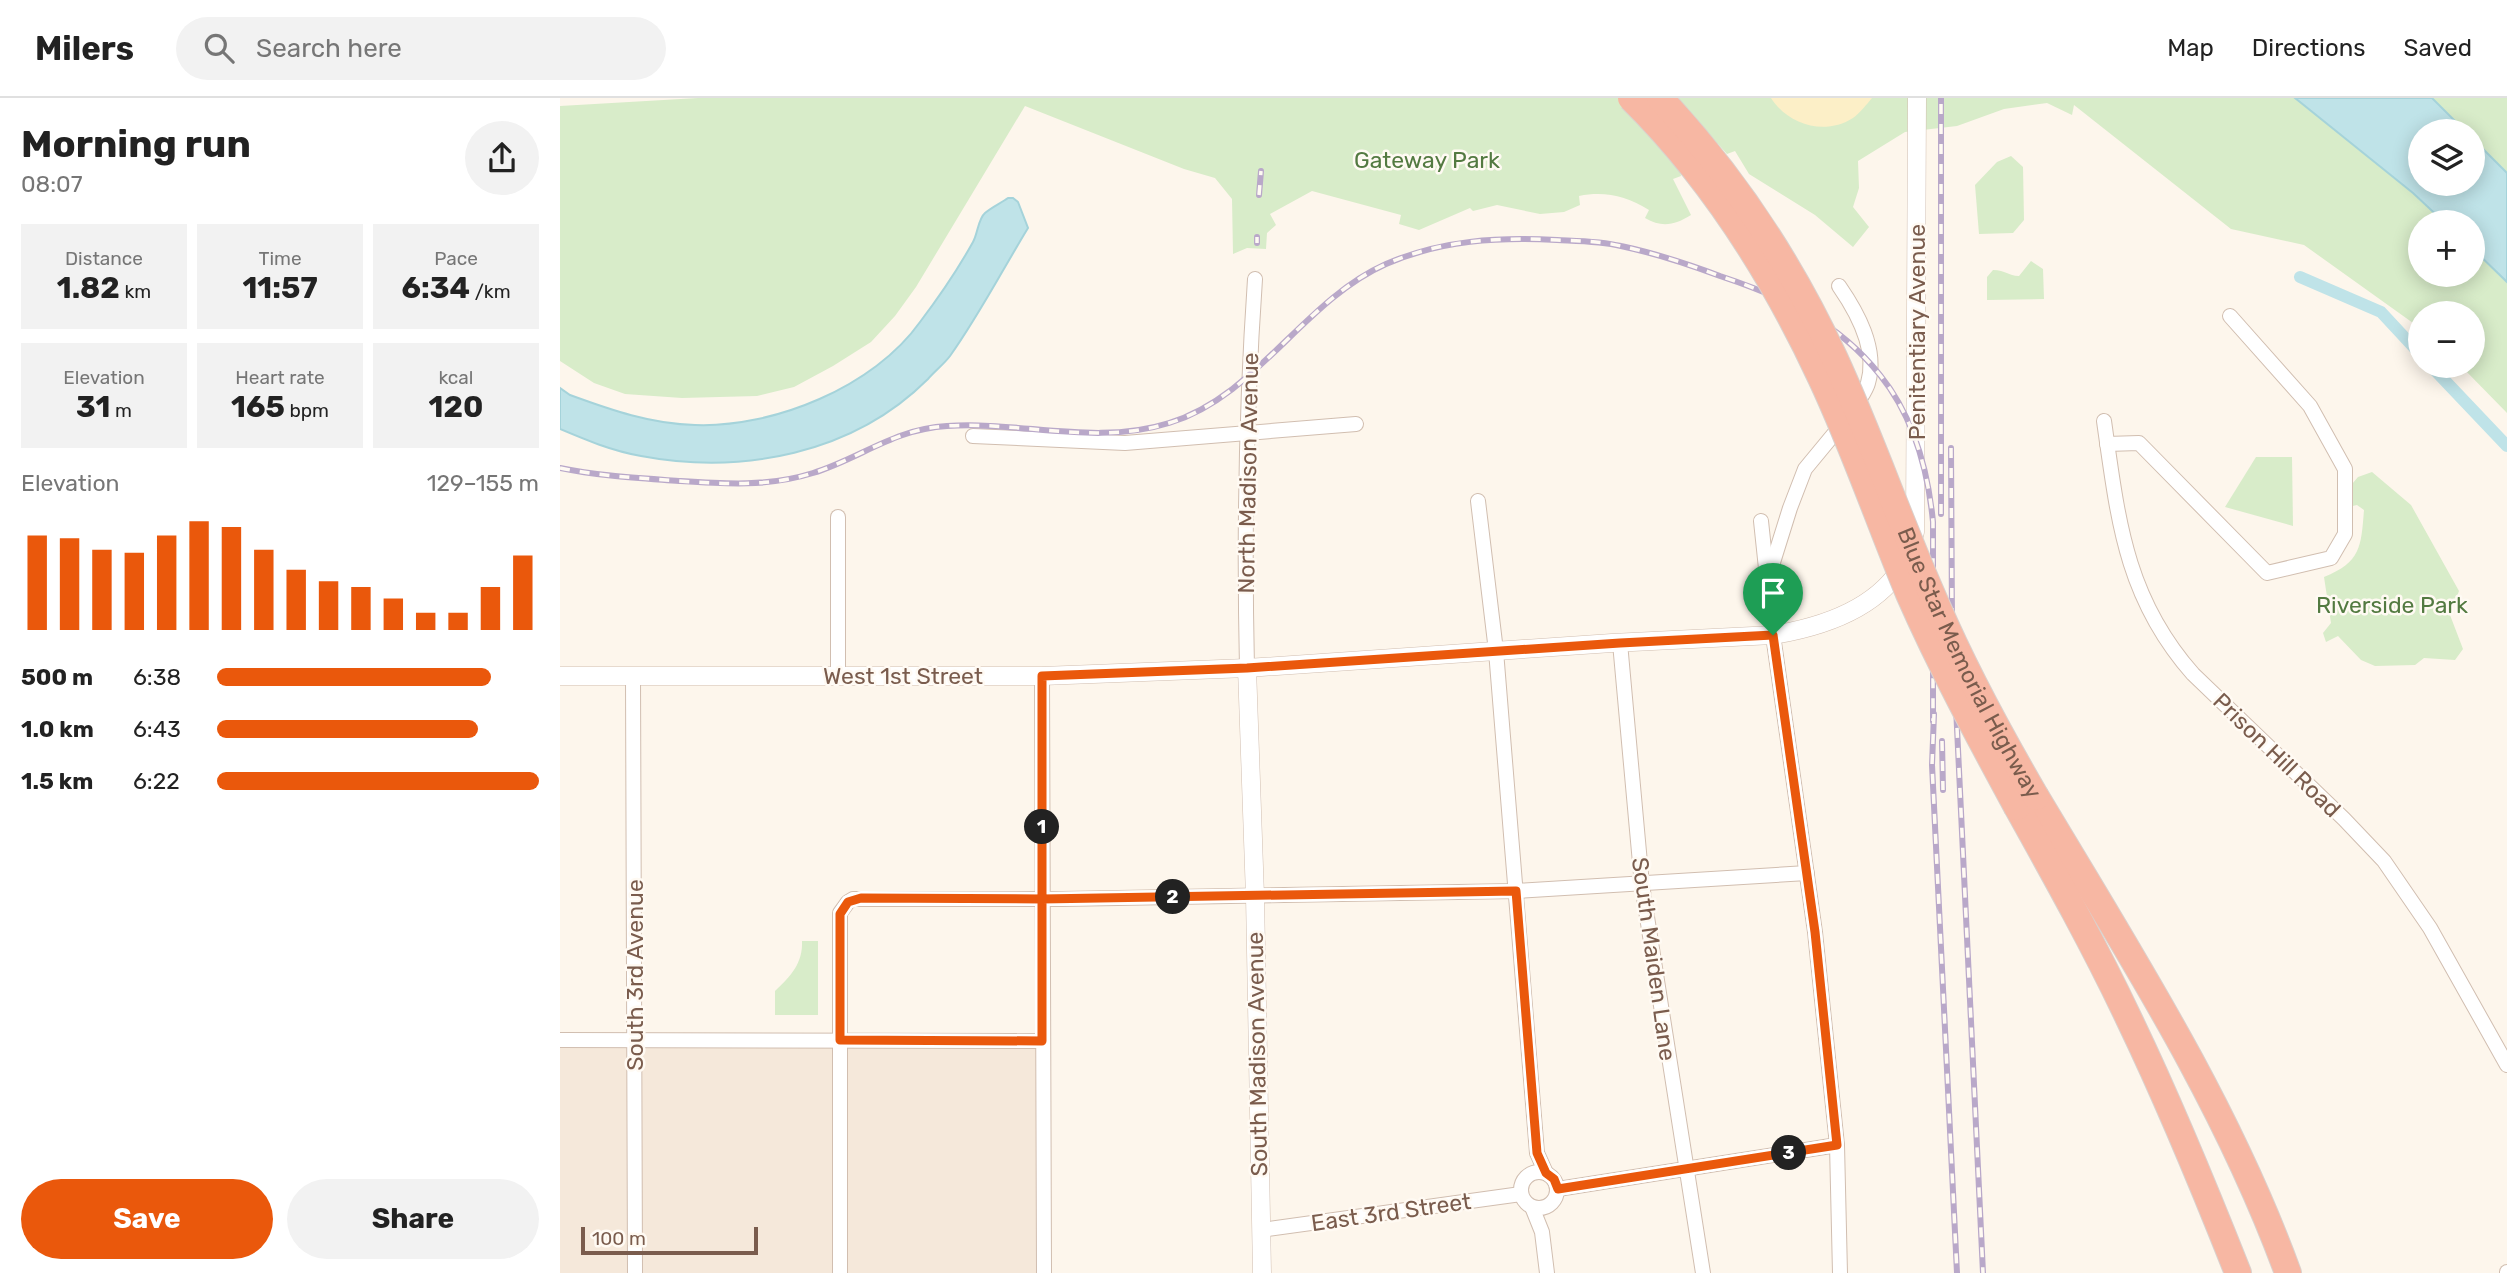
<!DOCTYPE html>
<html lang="en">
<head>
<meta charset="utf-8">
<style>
  :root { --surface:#fff; --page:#f2f2f2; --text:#222; --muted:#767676; --line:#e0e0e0; --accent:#ea580c }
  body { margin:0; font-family:Rubik,sans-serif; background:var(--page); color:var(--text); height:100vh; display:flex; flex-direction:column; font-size:26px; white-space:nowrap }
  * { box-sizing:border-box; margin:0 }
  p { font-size:23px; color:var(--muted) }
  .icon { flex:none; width:38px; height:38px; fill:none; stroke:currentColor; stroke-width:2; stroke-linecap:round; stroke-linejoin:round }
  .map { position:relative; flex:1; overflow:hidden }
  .sheet { display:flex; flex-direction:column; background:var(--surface); width:560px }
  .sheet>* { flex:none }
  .controls { position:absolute; left:1848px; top:21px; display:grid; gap:14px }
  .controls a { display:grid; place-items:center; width:77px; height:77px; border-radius:50%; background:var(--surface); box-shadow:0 4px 18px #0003; font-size:35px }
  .scale { position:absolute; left:21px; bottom:18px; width:177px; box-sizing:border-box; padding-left:7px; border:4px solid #7a5c4d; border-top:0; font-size:19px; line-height:24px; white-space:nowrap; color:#7a5c4d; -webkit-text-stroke:5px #fffaf3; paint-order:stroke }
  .pin { position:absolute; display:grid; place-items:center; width:60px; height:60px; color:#fff; margin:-72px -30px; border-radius:50% 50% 50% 0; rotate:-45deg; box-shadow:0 0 7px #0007 }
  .pin .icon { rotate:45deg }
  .km { position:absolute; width:35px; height:35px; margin:-18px; border-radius:50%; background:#222; color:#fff; font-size:19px; line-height:35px; text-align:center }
  .round { display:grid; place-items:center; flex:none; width:74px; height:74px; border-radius:37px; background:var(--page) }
  .summary { display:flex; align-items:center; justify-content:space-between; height:119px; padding:0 21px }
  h1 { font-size:38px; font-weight:700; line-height:52px }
  .figures { display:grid; grid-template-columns:repeat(3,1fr); gap:10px; height:119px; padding:7px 21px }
  .figures div { display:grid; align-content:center; border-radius:0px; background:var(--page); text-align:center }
  .figures b { font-size:30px; font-weight:700 }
  .figures small { font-size:19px; font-weight:400 }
  .figures p { font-size:19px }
  .chart { height:196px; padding:14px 21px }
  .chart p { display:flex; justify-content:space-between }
  .chart svg { width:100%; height:126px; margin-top:7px; stroke:var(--accent); stroke-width:6 }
  .cta { display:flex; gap:14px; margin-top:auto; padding:14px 21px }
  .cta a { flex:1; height:80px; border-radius:42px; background:var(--accent); color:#fff; font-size:28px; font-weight:700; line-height:80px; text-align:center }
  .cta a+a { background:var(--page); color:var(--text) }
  ul { padding:0 21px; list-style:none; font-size:23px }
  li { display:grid; grid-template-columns:112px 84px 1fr; align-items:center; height:52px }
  li i { height:18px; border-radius:9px; background:var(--accent) }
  header { display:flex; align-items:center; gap:42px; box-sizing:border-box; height:98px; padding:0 35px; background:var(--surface); border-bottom:2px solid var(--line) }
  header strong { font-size:33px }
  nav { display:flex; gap:38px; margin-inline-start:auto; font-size:24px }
  .search { width:490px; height:63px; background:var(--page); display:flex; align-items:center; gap:18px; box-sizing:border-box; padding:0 24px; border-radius:38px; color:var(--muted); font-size:26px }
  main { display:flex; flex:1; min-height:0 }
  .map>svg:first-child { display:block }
  .residential { fill:#f5e8da }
  .green { fill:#d8ecc9 }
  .sand { fill:#fcefc7 }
  .water { fill:#bfe3e8; stroke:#a5d3da; stroke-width:2 }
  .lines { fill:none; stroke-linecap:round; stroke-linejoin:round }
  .canal { stroke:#bfe3e8; stroke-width:12 }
  .minor-casing { stroke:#d1beb0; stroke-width:16 }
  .tertiary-casing { stroke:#d1beb0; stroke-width:19 }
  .motorway-casing { stroke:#dad1cd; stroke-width:28 }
  .minor { stroke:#fff; stroke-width:14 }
  .tertiary { stroke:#fff; stroke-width:18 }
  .motorway { stroke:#f7b7a3; stroke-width:26 }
  .rail-casing { stroke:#b9a8c9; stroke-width:6 }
  .rail { stroke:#fffaf3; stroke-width:3.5; stroke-dasharray:10; stroke-linecap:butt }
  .motorway-bridge-casing { stroke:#dad1cd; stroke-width:28; stroke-linecap:butt }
  .motorway-bridge { stroke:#f7b7a3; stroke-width:26 }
  .route-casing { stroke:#fff; stroke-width:14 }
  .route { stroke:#ea580c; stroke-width:9 }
  .labels { text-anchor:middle; stroke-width:5; stroke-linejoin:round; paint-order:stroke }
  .park-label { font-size:23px; fill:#537a41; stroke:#fffaf3 }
  .street-label { font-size:23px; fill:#7a5c4d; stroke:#fffaf3 }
</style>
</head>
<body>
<header>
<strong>Milers</strong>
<div class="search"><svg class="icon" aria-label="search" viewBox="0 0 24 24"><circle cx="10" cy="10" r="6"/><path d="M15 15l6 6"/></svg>Search here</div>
<nav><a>Map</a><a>Directions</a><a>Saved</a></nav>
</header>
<main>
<section class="sheet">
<div class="summary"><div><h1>Morning run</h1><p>08:07</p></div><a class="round"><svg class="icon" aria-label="share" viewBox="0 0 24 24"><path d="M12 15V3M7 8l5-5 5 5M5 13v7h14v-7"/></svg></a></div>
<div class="figures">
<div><p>Distance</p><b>1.82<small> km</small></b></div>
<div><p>Time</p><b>11:57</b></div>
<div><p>Pace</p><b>6:34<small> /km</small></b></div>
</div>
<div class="figures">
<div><p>Elevation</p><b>31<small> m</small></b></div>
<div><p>Heart rate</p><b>165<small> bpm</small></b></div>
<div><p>kcal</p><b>120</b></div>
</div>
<div class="chart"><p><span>Elevation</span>129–155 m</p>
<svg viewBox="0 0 160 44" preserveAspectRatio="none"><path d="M5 44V11M15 44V12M25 44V16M35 44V17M45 44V11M55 44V6M65 44V8M75 44V16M85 44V23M95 44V27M105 44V29M115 44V33M125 44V38M135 44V38M145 44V29M155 44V18"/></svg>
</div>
<ul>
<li><b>500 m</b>6:38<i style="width:85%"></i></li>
<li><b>1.0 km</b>6:43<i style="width:81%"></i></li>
<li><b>1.5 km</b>6:22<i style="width:100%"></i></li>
</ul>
<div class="cta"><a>Save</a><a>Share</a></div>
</section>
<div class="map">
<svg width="1947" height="1175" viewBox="0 0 1947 1175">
  <rect width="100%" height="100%" fill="#fdf6ec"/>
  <path class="residential" d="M 0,942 L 483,943 L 484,1175 L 0,1175 Z"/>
  <g class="green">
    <path d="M 138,0 L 1735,0 L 1853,95 L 1884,124 L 1860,124 L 1860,177 L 1913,177 L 1913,151 L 1947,184 L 1947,315 L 1901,268 L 1913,268 L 1913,215 L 1860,215 L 1860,230 L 1744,147 L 1671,131 L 1514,7 L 1512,17 L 1487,5 L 1444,11 L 1397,28 L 1345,34 L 1298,63 L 1299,90 L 1293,109 L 1309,129 L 1293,149 L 1255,117 L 1189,76 L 1175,53 L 1167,56 L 1158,46 L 1144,42 L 1117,59 L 1121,78 L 1113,81 L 1131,117 C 1115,127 1102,130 1085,120 L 1089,112 C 1066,98 1045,93 1019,98 L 1020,107 L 1004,114 L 980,116 L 937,107 L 913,113 L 910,110 L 859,132 L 839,126 L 841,117 L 752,93 L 710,116 L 716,127 L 707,135 L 706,151 L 687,150 L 673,156 L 672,101 L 655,80 L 624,71 L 465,8 L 356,189 L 335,218 L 311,244 L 273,268 L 234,289 L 197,298 L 122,300 L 65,296 L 34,285 L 0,263 L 0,8 Z"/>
    <path d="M 1871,0 L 1947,0 L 1947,78 L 1913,43 L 1913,33 L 1903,33 Z"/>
    <path d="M 1451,58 L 1463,69 L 1464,122 L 1453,135 L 1419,136 L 1415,87 L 1437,64 Z"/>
    <path d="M 1471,163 L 1483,171 L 1484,201 L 1427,202 L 1427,179 L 1433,172 C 1446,172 1448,178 1459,178 Z"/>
    <path d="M 1696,359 L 1732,359 L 1733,428 L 1665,409 Z"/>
    <path d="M 1812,374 L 1851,407 L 1899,493 L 1890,517 L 1903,551 L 1895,562 L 1864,560 L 1855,567 L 1815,568 L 1801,562 L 1778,538 L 1766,544 L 1763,535 L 1771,525 L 1764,479 C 1801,464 1801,449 1804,412 L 1797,407 L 1788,409 L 1787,392 L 1798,379 Z"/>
    <path d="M 242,843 L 258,843 L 258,917 L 215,917 L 215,893 C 231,878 243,865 242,843 Z"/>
  </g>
  <path class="sand" d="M 1211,0 L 1312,0 C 1306,7 1300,15 1293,20 C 1265,38 1228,27 1211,0 Z"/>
  <g class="water">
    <path d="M 1735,0 L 1872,0 L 1905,33 L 1860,33 L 1860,86 L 1913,86 L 1913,41 L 1947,75 L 1947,184 L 1913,151 L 1913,124 L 1884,124 L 1853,95 Z"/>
    <path d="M 448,100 L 453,100 L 458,104 L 468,130 C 443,171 418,219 390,258 C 384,266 375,273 368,281 C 293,356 182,377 81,358 C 52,353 26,342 0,331 L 0,290 L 10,297 C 51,312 91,326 135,327 C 213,330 314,289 360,224 C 379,199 398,171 413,144 C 418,135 418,121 425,115 C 432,109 441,105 448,100 Z"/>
  </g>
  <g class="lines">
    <g class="canal">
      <path d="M 1740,179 L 1821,214 L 1860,256"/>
      <path d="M 1871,268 L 1947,348"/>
    </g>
    <defs>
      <g id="minor">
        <path d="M 1279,188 C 1297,214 1318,251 1308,285 C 1306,293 1299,301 1295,309"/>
        <path d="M 1544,323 C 1558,421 1565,499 1633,576 L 1784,721 L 1824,763 L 1870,830 L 1947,967"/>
        <path d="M 413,338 L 565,345 L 796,326"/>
        <path d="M 1547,346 L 1579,345 L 1707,475 L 1771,460 L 1785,436 L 1785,371 L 1750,308 L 1670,218"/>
        <path d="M 918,403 L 936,553 L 977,1055 L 986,1075"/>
        <path d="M 1201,423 L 1213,537 L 1255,834 L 1277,1047 L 1280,1175"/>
        <path d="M 1210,474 L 1230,410 L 1245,371 L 1283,325"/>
        <path d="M 1060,545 L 1082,787 L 1143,1175"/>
        <path d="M 687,570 C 684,440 686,311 695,181"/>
        <path d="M 73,578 L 75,1175"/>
        <path d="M 278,578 L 278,419"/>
        <path d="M 482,578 L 484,1175"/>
        <path d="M 0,942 L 483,943"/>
        <circle cx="979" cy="1092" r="18"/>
        <path d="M 998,1091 L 1277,1047"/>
        <path d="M 972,1109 L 982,1134 L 987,1175"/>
        <path d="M 701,1132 L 961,1096"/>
        <path d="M 280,1175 L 280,815 L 288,804 L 293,801 L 502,801 L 956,793 L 1247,775"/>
        <path d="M 1947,1175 L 1947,1174"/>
      </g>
      <g id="tertiary">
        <path d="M 687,570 L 695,798 L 702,1175"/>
        <path d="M 0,578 L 482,578 L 687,570 L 1052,545 L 1213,537 C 1262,529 1318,511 1344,465 C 1349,455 1352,444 1355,434 L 1357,0"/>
      </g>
      <g id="motorway">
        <path d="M 1476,699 C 1568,853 1666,1005 1728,1175"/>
        <path d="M 1457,709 C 1496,779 1535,849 1569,921 C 1609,1004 1644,1089 1678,1175"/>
      </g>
    </defs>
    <use href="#minor" class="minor-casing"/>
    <use href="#tertiary" class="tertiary-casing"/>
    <use href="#motorway" class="motorway-casing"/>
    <use href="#minor" class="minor"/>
    <use href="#tertiary" class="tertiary"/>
    <use href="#motorway" class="motorway"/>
    <defs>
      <g id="rail">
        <path d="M 699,97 L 701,73"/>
        <path d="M 697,145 L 697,139"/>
        <path d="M 1391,350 L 1392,525 L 1423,1175"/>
        <path d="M 0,370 C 39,378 79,380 119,383 C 165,386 208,389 253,375 C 301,360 334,331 387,328 C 461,323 536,348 609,325 C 697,298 743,203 826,166 C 881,142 938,139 997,142 C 1019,143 1040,143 1061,148 C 1094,155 1128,166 1160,178 C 1223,199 1277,223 1320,277 C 1353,318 1368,372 1373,424 L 1373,623"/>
        <path d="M 1381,416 L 1381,0"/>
        <path d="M 1374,616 L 1372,667 L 1397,1175"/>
        <path d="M 1382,643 L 1383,692"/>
      </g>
    </defs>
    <use href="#rail" class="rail-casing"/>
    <use href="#rail" class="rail"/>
    <defs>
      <g id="motorway-bridge">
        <path d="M 1071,0 C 1152,80 1213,177 1261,280 C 1294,350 1319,424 1349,496 C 1381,569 1419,639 1457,709"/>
        <path id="s1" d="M 1100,0 C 1172,77 1230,164 1274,259 C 1312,341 1341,428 1378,510 C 1406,575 1440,637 1476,699"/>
      </g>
    </defs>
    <use href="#motorway-bridge" class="motorway-bridge-casing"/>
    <use href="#motorway-bridge" class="motorway-bridge"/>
  </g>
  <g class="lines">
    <defs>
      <path id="route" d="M 1213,537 L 1060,545 L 687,570 L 482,578 L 482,801 L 301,800 L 288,804 L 280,816 L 280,942 L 482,943 L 482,801 L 956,793 L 977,1055 L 986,1075 L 994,1081 L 998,1091 L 1277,1047 L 1255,834 L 1213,537"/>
    </defs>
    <use href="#route" class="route-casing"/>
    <use href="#route" class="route"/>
  </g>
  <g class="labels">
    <g class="park-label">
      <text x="867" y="70">Gateway Park</text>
      <text x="1832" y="515">Riverside Park</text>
    </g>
    <g class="street-label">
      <text transform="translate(1357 234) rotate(-90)" y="8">Penitentiary Avenue</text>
      <text transform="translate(688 375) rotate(-89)" y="8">North Madison Avenue</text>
      <text dy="8" stroke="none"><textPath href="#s1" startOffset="648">Blue Star Memorial Highway</textPath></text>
      <text x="343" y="586">West 1st Street</text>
      <text transform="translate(1717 657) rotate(44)" y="8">Prison Hill Road</text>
      <text transform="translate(1094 861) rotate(82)" y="8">South Maiden Lane</text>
      <text transform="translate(75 877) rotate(-90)" y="8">South 3rd Avenue</text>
      <text transform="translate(697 956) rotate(-91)" y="8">South Madison Avenue</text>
      <text transform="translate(831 1114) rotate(-8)" y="8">East 3rd Street</text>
    </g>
  </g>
</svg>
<div class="controls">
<a><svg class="icon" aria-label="layers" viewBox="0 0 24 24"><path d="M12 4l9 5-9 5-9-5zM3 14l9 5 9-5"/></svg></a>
<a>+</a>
<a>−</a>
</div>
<div class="scale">100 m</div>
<div class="pin" style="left:1213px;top:537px;background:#1e9e55"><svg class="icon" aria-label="arrive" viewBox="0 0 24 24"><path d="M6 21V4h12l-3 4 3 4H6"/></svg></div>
<b class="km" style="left:482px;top:729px">1</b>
<b class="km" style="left:613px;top:799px">2</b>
<b class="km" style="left:1229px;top:1055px">3</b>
</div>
</main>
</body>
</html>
